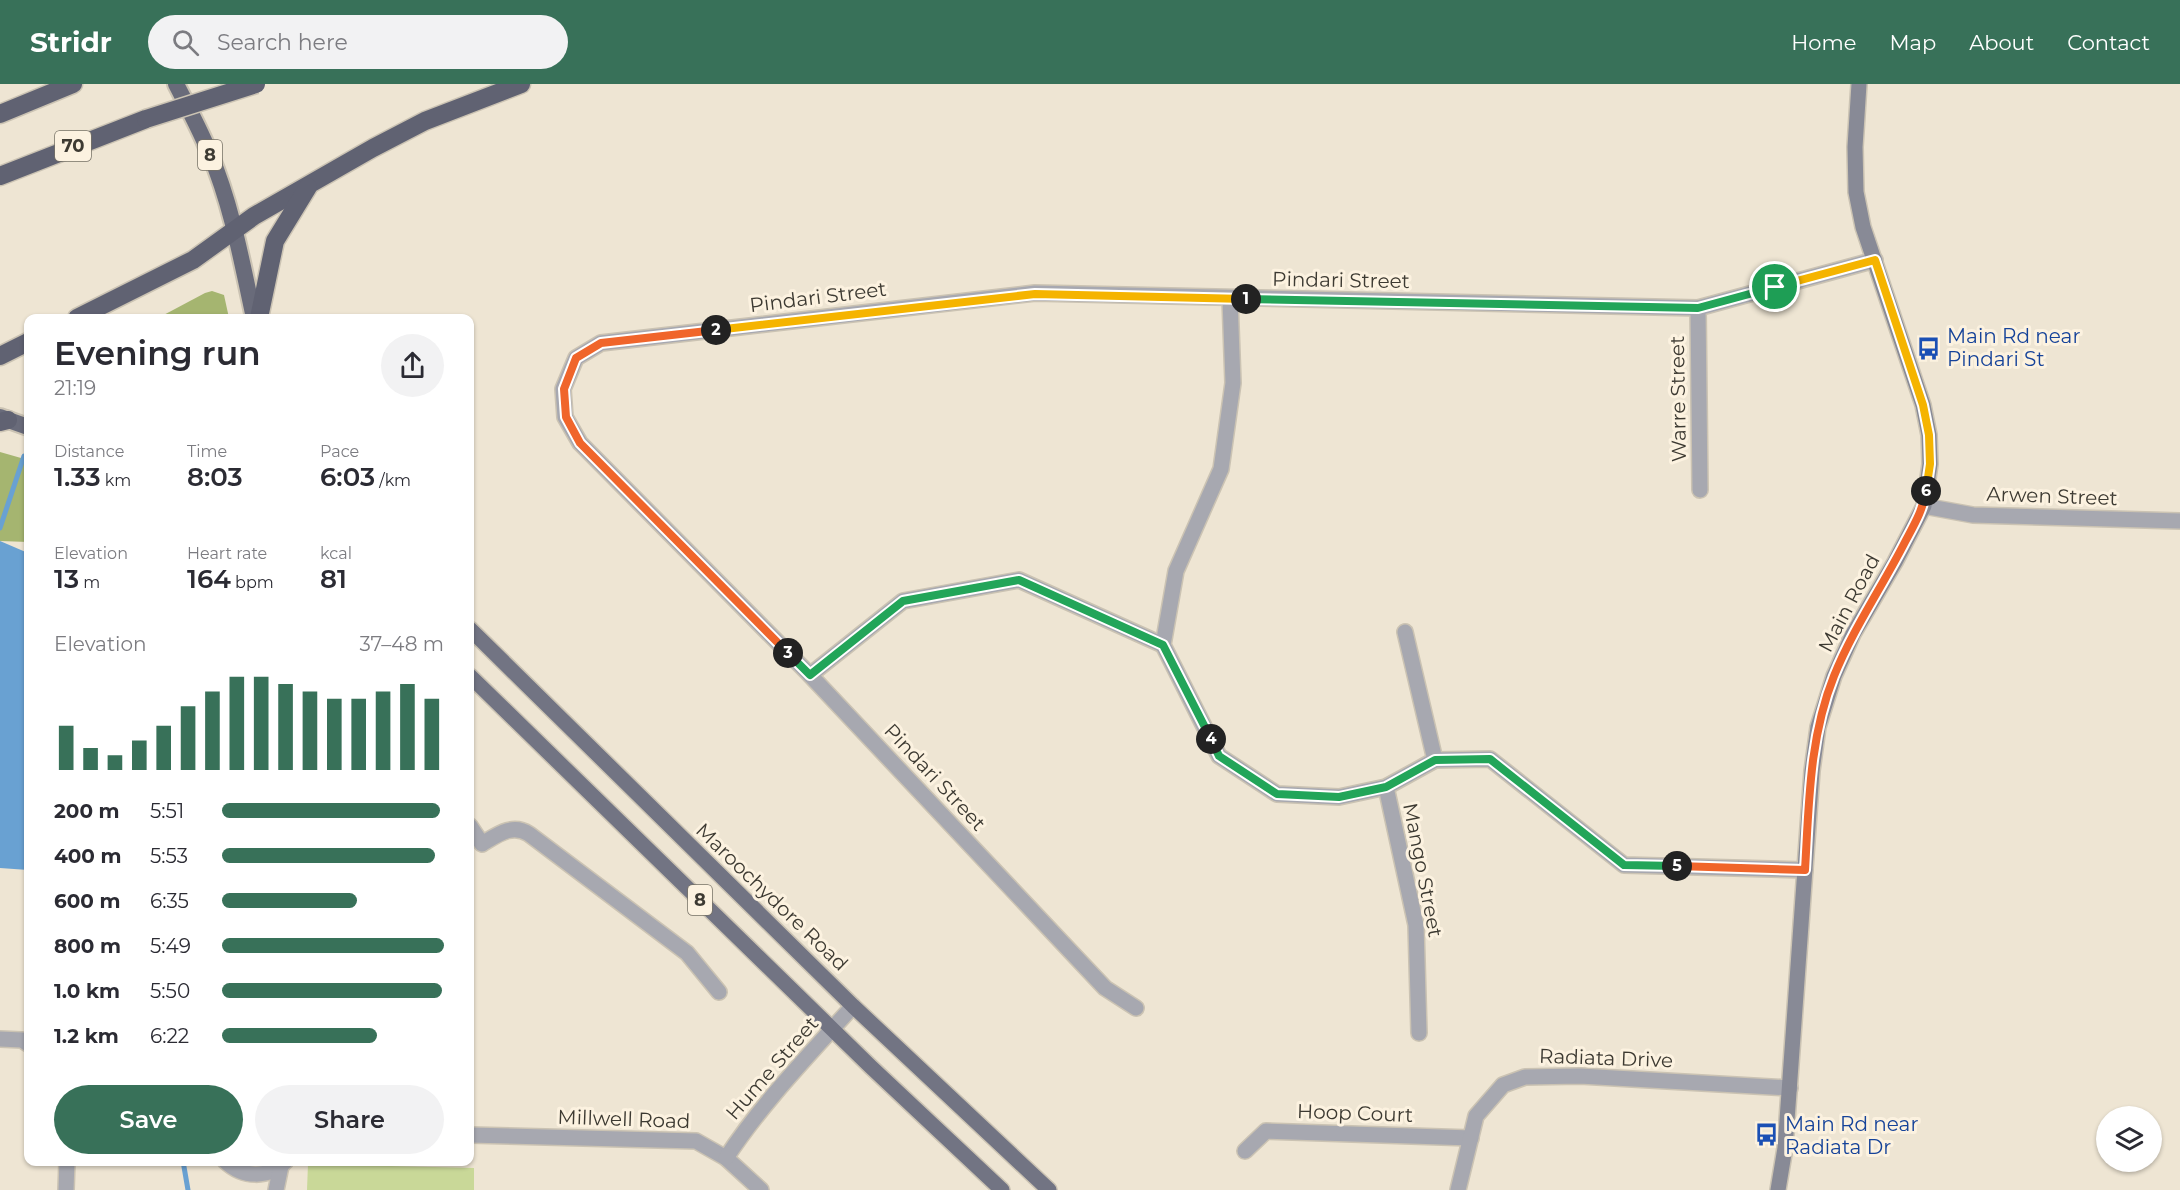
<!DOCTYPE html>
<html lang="en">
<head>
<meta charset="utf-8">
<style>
  :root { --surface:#fff; --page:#f2f2f3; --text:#2b2b33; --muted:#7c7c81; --accent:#387159 }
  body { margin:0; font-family:Montserrat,sans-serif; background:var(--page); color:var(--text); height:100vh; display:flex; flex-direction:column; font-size:22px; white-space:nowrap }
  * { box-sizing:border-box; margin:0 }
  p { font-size:20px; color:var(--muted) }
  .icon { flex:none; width:33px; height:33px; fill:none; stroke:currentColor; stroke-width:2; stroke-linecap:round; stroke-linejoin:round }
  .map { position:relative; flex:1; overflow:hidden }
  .details { position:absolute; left:24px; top:230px; width:450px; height:852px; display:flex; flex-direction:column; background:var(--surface); border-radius:12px; box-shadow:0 2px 4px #0004 }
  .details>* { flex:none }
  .tools { position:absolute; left:2096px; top:1022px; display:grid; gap:12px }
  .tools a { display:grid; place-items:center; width:66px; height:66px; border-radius:50%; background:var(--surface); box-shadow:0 2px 4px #0004; font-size:30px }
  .pin { position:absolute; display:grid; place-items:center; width:51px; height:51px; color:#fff; margin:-26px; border:3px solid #fff; border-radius:50%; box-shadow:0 2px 6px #0007 }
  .km { position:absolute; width:30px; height:30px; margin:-15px; border-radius:50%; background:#222; color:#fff; font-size:16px; line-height:30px; text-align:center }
  .round { display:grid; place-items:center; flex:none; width:63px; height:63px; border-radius:32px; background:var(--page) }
  .headline { display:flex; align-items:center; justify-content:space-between; height:102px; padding:0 30px }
  h1 { font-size:33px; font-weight:600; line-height:45px }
  .stats { display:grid; grid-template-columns:repeat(3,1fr); gap:9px; height:102px; padding:6px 30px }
  .stats div { display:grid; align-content:center }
  .stats b { font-size:26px; font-weight:600 }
  .stats small { font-size:16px; font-weight:400 }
  .stats p { font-size:16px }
  .chart { height:168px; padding:12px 30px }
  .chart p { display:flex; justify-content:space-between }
  .chart svg { width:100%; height:108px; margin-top:6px; stroke:var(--accent); stroke-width:6 }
  .cta { display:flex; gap:12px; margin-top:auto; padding:12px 30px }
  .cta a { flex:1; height:69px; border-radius:36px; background:var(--accent); color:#fff; font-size:24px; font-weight:600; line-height:69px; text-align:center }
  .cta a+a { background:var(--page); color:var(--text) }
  ul { padding:0 30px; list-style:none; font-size:20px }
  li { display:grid; grid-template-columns:96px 72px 1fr; align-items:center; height:45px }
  li i { height:15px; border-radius:8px; background:var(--accent) }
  header { display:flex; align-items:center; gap:36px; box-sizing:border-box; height:84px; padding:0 30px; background:var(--accent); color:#fff }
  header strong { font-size:28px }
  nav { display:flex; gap:33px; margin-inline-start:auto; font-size:21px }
  .search { width:420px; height:54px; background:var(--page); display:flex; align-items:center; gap:15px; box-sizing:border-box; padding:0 21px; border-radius:33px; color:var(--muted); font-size:22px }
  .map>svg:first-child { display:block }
  .green { fill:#c9d898 }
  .forest { fill:#a5b570 }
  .water { fill:#69a1d2 }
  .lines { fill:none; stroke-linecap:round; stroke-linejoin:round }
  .stream { stroke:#69a1d2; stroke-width:5 }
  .minor-casing { stroke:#cbc3b3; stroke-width:18 }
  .secondary-casing { stroke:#cbc3b3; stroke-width:18 }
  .primary-casing { stroke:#cbc3b3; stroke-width:18 }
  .trunk-casing { stroke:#cbc3b3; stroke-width:20 }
  .motorway-casing { stroke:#cbc3b3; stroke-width:21 }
  .minor { stroke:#a7a8b0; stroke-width:15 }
  .secondary { stroke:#888a96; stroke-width:15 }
  .primary { stroke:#727483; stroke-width:15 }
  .trunk { stroke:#696b7a; stroke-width:16 }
  .motorway { stroke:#606272; stroke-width:18 }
  .motorway-bridge-casing { stroke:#cbc3b3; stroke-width:21; stroke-linecap:butt }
  .motorway-bridge { stroke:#606272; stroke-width:18 }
  .split-1-casing { stroke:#fff; stroke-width:12 }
  .split-2-casing { stroke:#fff; stroke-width:12 }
  .split-3-casing { stroke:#fff; stroke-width:12 }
  .split-4-casing { stroke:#fff; stroke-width:12 }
  .split-5-casing { stroke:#fff; stroke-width:12 }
  .split-6-casing { stroke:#fff; stroke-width:12 }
  .split-7-casing { stroke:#fff; stroke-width:12 }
  .split-1 { stroke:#22a559; stroke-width:8 }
  .split-2 { stroke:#f5b400; stroke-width:8 }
  .split-3 { stroke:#f0652b; stroke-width:8 }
  .split-4 { stroke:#22a559; stroke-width:8 }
  .split-5 { stroke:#22a559; stroke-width:8 }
  .split-6 { stroke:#f0652b; stroke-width:8 }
  .split-7 { stroke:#f5b400; stroke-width:8 }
  .labels { text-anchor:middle; stroke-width:6; stroke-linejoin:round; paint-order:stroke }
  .shield { fill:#fcf2e0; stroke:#767166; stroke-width:1.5 }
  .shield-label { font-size:18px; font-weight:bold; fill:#3d3a32 }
  .street-label { font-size:20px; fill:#3d3a32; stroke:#fcf2e0 }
  .transit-label { font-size:20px; fill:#164399; stroke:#fcf2e0; text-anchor:start }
</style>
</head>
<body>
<header>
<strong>Stridr</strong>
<div class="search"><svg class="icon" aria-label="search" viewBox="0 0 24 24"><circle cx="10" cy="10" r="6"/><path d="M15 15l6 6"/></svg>Search here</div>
<nav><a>Home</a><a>Map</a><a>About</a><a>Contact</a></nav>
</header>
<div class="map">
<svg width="2180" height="1106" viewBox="0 0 2180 1106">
  <rect width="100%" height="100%" fill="#eee5d3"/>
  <path class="green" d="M 308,1080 L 474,1084 L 474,1106 L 307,1106 Z"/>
  <g class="forest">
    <path d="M 212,207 L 224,211 L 229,234 L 158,234 L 205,209 Z"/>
    <path d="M 0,368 L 28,376 L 28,458 L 0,457 Z"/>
  </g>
  <path class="water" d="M 0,457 L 28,469 L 28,786 L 0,784 Z"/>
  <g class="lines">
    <g class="stream">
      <path d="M 0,444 L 24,372"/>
      <path d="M 183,1077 L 188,1106"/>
    </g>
    <defs>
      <g id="minor">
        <path d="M 1230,215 L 1233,299 L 1221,385 L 1176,487 L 1163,561 L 1219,672 L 1277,710 L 1339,713 L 1386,703 L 1435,676 L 1490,675 L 1624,781 L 1805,786"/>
        <path d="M 1698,224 L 1700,406"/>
        <path d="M 1924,422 L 1973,431 L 2180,437"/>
        <path d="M 1405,548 L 1435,676"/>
        <path d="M 810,591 L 903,517 L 1019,496 L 1163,561"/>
        <path d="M 1386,703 L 1416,841 L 1419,949"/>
        <path d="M 470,742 L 482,760 C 497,751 512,739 529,750 L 687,869 L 719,908"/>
        <path d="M 1136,924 L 1105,904 L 810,591 L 580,359 L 565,333 L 563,305 L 576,274 L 601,259 L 1035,209 L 1698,224 L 1875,176"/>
        <path d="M 0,955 L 22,956 L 28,960"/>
        <path d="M 470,1051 L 696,1057 L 726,1074 L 761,1106"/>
        <path d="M 1245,1067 L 1266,1047 L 1471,1054"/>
        <path d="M 726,1074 C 762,1019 809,971 853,922"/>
        <path d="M 225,1077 C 243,1094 268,1095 286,1077"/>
        <path d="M 66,1106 L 67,1077"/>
        <path d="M 276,1106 L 281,1082"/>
        <path d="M 1458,1106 L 1476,1032 L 1503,1001 L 1525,993 L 1580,992 L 1790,1004"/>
      </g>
      <path id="secondary" d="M 1778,1106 L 1785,1064 L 1812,687 L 1818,643 L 1834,592 L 1853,550 L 1895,478 L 1924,422 L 1930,380 L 1929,351 L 1923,321 L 1863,143 L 1856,108 L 1855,63 L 1859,0"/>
      <g id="primary">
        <path d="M 470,545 L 853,922 L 1049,1106"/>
        <path d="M 470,592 L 871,983 L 1002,1106"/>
      </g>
      <g id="trunk">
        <path d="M 176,0 C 188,23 200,46 210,70 C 232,122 242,179 254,234"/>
        <path d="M 0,333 L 28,343"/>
      </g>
      <g id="motorway">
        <path d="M 0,30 L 73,0"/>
        <path d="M 0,92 L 146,35"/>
        <path d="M 77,234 L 193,176 L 254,132 L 373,64 L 425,37 L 521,0"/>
        <path d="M 259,234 L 275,157 L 308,103"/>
        <path d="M 0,272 L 28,258"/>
        <path d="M 0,338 L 8,336"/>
      </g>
    </defs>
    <use href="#minor" class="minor-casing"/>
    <use href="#secondary" class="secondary-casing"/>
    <use href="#primary" class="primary-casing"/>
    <use href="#trunk" class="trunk-casing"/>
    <use href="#motorway" class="motorway-casing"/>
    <use href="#minor" class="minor"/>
    <use href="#secondary" class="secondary"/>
    <use href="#primary" class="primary"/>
    <use href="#trunk" class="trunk"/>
    <use href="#motorway" class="motorway"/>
    <defs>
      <path id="motorway-bridge" d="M 146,35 L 256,0"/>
    </defs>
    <use href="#motorway-bridge" class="motorway-bridge-casing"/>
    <use href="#motorway-bridge" class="motorway-bridge"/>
  </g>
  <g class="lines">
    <defs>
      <path id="split-1" d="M 1246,215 L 1698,224 L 1775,203"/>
      <path id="split-2" d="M 716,246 L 1035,210 L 1246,215"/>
      <path id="split-3" d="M 716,246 L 601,259 L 576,274 L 564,305 L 566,333 L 580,359 L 788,569"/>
      <path id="split-4" d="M 788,569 L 810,591 L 903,517 L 1019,496 L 1163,561 L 1211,655"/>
      <path id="split-5" d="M 1211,655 L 1219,672 L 1277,710 L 1339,713 L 1386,703 L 1435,676 L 1490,675 L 1624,781 L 1677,782"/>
      <path id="split-6" d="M 1677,782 L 1805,786 C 1809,721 1809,654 1834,592 C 1853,545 1882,503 1905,458 C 1914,441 1923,426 1926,407"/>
      <path id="split-7" d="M 1775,203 L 1875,176 L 1923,321 L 1929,351 L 1930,380 L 1926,407"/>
    </defs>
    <use href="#split-1" class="split-1-casing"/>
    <use href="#split-2" class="split-2-casing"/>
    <use href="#split-3" class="split-3-casing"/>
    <use href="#split-4" class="split-4-casing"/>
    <use href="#split-5" class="split-5-casing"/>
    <use href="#split-6" class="split-6-casing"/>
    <use href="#split-7" class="split-7-casing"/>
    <use href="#split-1" class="split-1"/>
    <use href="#split-2" class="split-2"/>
    <use href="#split-3" class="split-3"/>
    <use href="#split-4" class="split-4"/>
    <use href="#split-5" class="split-5"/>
    <use href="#split-6" class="split-6"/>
    <use href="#split-7" class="split-7"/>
  </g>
  <defs>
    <symbol id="bus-bare" viewBox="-9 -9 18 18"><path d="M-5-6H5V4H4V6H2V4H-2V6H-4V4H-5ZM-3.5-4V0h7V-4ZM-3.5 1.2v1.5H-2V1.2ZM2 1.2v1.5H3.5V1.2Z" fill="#1a4fb4" stroke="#fcf2e0" stroke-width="2.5" paint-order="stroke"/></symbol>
  </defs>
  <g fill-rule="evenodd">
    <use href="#bus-bare" x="1912" y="248" width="33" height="33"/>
    <use href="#bus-bare" x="1750" y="1034" width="33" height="33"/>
  </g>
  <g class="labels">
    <g class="shield">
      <rect x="55" y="47" width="36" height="30" rx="4.5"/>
      <rect x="198" y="56" width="24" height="30" rx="4.5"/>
      <rect x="688" y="801" width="24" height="30" rx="4.5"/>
    </g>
    <g class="shield-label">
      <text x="73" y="68">70</text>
      <text x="210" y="77">8</text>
      <text x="700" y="822">8</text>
    </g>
    <g class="street-label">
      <text transform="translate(1341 196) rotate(1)" y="7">Pindari Street</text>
      <text transform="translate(818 213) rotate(-7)" y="7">Pindari Street</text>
      <text transform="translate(1678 315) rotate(-91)" y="7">Warre Street</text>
      <text transform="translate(2052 412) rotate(2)" y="7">Arwen Street</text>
      <text transform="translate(1849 519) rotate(-62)" y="7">Main Road</text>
      <text transform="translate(935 693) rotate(47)" y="7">Pindari Street</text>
      <text transform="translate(1423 786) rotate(79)" y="7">Mango Street</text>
      <text transform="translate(772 813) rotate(44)" y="7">Maroochydore Road</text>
      <text transform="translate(1606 974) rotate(2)" y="7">Radiata Drive</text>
      <text transform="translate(772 984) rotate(-49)" y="7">Hume Street</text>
      <text transform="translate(1355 1029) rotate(2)" y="7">Hoop Court</text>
      <text transform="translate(624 1035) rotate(2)" y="7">Millwell Road</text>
    </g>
    <g class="transit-label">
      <text x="1947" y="259">Main Rd near<tspan x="1947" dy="23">Pindari St</tspan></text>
      <text x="1785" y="1047">Main Rd near<tspan x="1785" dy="23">Radiata Dr</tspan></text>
    </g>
  </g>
</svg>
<div class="tools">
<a><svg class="icon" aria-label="layers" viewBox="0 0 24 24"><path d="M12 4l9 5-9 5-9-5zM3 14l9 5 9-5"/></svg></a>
</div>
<div class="pin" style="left:1775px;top:203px;background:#1e9e55"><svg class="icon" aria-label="arrive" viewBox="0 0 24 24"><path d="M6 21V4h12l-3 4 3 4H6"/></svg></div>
<b class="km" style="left:1246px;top:215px">1</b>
<b class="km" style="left:716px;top:246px">2</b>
<b class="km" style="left:788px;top:569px">3</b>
<b class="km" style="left:1211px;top:655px">4</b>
<b class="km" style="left:1677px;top:782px">5</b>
<b class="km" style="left:1926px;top:407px">6</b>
<section class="details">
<div class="headline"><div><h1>Evening run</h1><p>21:19</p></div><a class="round"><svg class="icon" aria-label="share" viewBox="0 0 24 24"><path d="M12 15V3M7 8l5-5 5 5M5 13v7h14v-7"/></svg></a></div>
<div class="stats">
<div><p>Distance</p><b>1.33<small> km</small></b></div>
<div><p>Time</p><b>8:03</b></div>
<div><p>Pace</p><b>6:03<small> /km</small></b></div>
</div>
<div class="stats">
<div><p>Elevation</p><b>13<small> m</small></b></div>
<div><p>Heart rate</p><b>164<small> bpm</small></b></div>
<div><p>kcal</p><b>81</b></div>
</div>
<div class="chart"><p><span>Elevation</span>37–48 m</p>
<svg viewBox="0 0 160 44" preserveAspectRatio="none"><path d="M5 44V26M15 44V35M25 44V38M35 44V32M45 44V26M55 44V18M65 44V12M75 44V6M85 44V6M95 44V9M105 44V12M115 44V15M125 44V15M135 44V12M145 44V9M155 44V15"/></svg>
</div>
<ul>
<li><b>200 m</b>5:51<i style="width:98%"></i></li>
<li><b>400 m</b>5:53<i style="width:96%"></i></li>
<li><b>600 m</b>6:35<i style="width:61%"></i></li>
<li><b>800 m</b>5:49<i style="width:100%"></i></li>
<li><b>1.0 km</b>5:50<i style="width:99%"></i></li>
<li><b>1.2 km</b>6:22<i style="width:70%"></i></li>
</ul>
<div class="cta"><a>Save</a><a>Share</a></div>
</section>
</div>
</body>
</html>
